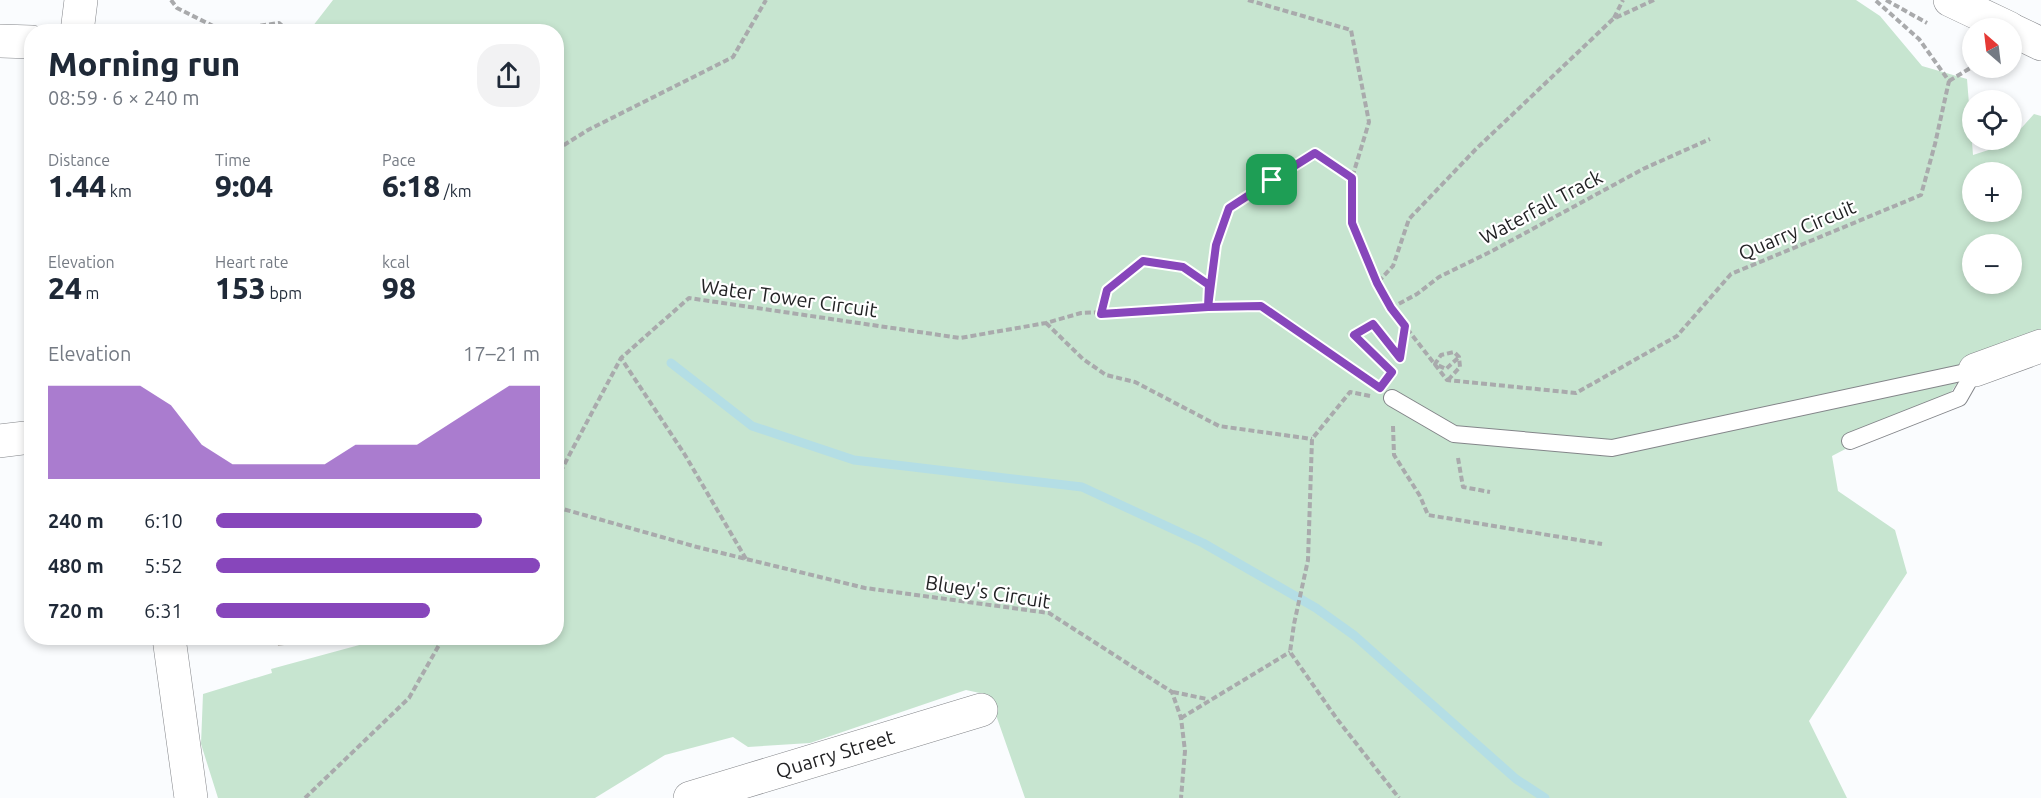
<!DOCTYPE html>
<html lang="en">
<head>
<meta charset="utf-8">
<style>
  :root { --surface:#fff; --page:#f2f2f3; --text:#1f2937; --muted:#747a83; --accent:#8746bb }
  body { margin:0; font-family:Ubuntu,sans-serif; background:var(--page); color:var(--text); height:100vh; display:flex; flex-direction:column; font-size:22px; white-space:nowrap }
  * { box-sizing:border-box; margin:0 }
  p { font-size:20px; color:var(--muted) }
  .icon { flex:none; width:33px; height:33px; fill:none; stroke:currentColor; stroke-width:2; stroke-linecap:round; stroke-linejoin:round }
  .map { position:relative; flex:1; overflow:hidden }
  .details { position:absolute; left:24px; top:24px; width:540px; height:621px; display:flex; flex-direction:column; background:var(--surface); border-radius:24px; box-shadow:0 3px 9px #0003 }
  .details>* { flex:none }
  .needle { width:39px; rotate:332deg }
  .controls { position:absolute; left:1962px; top:18px; display:grid; gap:12px }
  .controls a { display:grid; place-items:center; width:60px; height:60px; border-radius:50%; background:var(--surface); box-shadow:0 3px 9px #0003; font-size:30px }
  .pin { position:absolute; display:grid; place-items:center; width:51px; height:51px; color:#fff; margin:-26px; border-radius:12px; box-shadow:0 3px 9px #0006 }
  .round { display:grid; place-items:center; flex:none; width:63px; height:63px; border-radius:24px; background:var(--page) }
  .headline { display:flex; align-items:center; justify-content:space-between; height:102px; padding:0 24px }
  h1 { font-size:33px; font-weight:800; line-height:45px }
  .figures { display:grid; grid-template-columns:repeat(3,1fr); gap:9px; height:102px; padding:6px 24px }
  .figures div { display:grid; align-content:center }
  .figures b { font-size:30px; font-weight:800 }
  .figures small { font-size:16px; font-weight:400 }
  .figures p { font-size:16px }
  .chart { height:168px; padding:12px 24px }
  .chart p { display:flex; justify-content:space-between }
  .chart svg { width:100%; height:108px; margin-top:6px; fill:var(--accent); opacity:.7 }
  ul { padding:0 24px; list-style:none; font-size:20px }
  li { display:grid; grid-template-columns:96px 72px 1fr; align-items:center; height:45px }
  li i { height:15px; border-radius:8px; background:var(--accent) }
  .map>svg:first-child { display:block }
  .green { fill:#c7e5d0; fill-rule:evenodd }
  .lines { fill:none; stroke-linecap:round; stroke-linejoin:round }
  .stream { stroke:#b4dee5; stroke-width:9 }
  .building { fill:#c9c6c2 }
  .lane-casing { stroke:#838589; stroke-width:18 }
  .street-casing { stroke:#838589; stroke-width:34 }
  .secondary-casing { stroke:#838589; stroke-width:34 }
  .path { stroke:#a9aaac; stroke-width:4; stroke-dasharray:6 3; stroke-linecap:butt }
  .lane { stroke:#fff; stroke-width:16 }
  .street { stroke:#fff; stroke-width:33 }
  .secondary { stroke:#fff; stroke-width:33 }
  .route-casing { stroke:#fff; stroke-width:12 }
  .route { stroke:#8746bb; stroke-width:8 }
  .labels { text-anchor:middle; stroke-width:4.5; stroke-linejoin:round; paint-order:stroke }
  .street-label { font-size:20px; fill:#232325; stroke:#fff }
</style>
</head>
<body>
<div class="map">
<svg width="2041" height="798" viewBox="0 0 2041 798">
  <rect width="100%" height="100%" fill="#fafcfe"/>
  <path class="green" d="M 333,0 L 1856,0 L 1880,16 L 1922,66 L 1967,79 L 1973,155 L 2007,144 L 2034,114 L 2041,116 L 2041,335 L 1972,361 L 1949,395 L 1832,456 L 1838,491 L 1895,530 L 1907,573 L 1809,721 L 1847,798 L 1025,798 L 989,695 L 966,690 L 810,743 L 748,747 L 733,737 L 665,755 L 595,798 L 218,798 L 201,744 L 203,694 L 272,673 L 271,669 L 374,641 L 373,638 L 556,638 L 556,32 L 309,31 ZM 1972,172 L 2012,172 L 2012,212 L 1972,212 ZM 1972,244 L 2012,244 L 2012,284 L 1972,284 Z"/>
  <g class="lines">
    <path class="stream" d="M 671,363 L 752,426 L 854,460 L 1082,487 L 1203,543 L 1316,608 L 1355,636 L 1516,779 L 1545,798"/>
  </g>
  <path class="building" d="M 277,638 L 309,638 L 309,641 L 278,646 Z"/>
  <g class="lines">
    <defs>
      <g id="lane">
        <path d="M 1392,398 L 1454,434 L 1612,448 L 1975,370"/>
        <path d="M 1850,441 L 1959,398 L 1975,370"/>
      </g>
      <g id="street">
        <path d="M 1950,0 L 2009,28"/>
        <path d="M 2012,30 L 2041,44"/>
        <path d="M 0,41 L 32,42"/>
        <path d="M 1975,370 L 2041,346"/>
        <path d="M 169,638 L 191,798"/>
        <path d="M 690,798 L 981,710"/>
      </g>
      <g id="secondary">
        <path d="M 77,32 L 81,0"/>
        <path d="M 0,441 L 32,437"/>
      </g>
    </defs>
    <use href="#lane" class="lane-casing"/>
    <use href="#street" class="street-casing"/>
    <use href="#secondary" class="secondary-casing"/>
    <g class="path">
      <path d="M 171,0 L 177,8 L 223,31 L 279,23 L 289,32"/>
      <path d="M 1248,0 L 1351,30 L 1369,122 L 1352,178 L 1352,223 L 1377,283"/>
      <path d="M 1654,0 L 1613,19 L 1476,149 L 1409,219 L 1393,266 L 1377,283 L 1391,308 L 1447,380 L 1576,393 L 1677,336 L 1731,274 L 1921,195 L 1935,144 L 1949,81 L 1919,39 L 1875,0"/>
      <path d="M 1886,0 L 1927,23"/>
      <path d="M 1614,18 L 1623,0"/>
      <path d="M 1949,81 L 1972,67"/>
      <path d="M 556,150 L 588,130 L 733,57 L 766,0"/>
      <path d="M 1208,307 L 1216,245 L 1229,208 L 1315,153 L 1352,178"/>
      <path d="M 1391,308 L 1417,294 L 1439,277 L 1492,251 L 1643,169 L 1710,139"/>
      <path d="M 1101,314 L 1107,290 L 1143,261 L 1183,267 L 1209,285"/>
      <path d="M 1046,323 L 1083,359 L 1106,375 L 1135,382 L 1219,426 L 1312,439"/>
      <path d="M 1388,377 L 1392,372 L 1354,335 L 1373,324 L 1400,358 L 1405,326"/>
      <path d="M 1448,380 L 1460,367 L 1459,357 L 1454,352 L 1441,355 L 1435,364 L 1446,369 L 1459,357"/>
      <path d="M 1370,396 L 1350,392 L 1312,439 L 1308,560 L 1294,624 L 1290,652 L 1337,719 L 1399,798"/>
      <path d="M 1393,426 L 1394,455 L 1420,496 L 1428,515 L 1602,544"/>
      <path d="M 1458,458 L 1463,487 L 1490,492"/>
      <path d="M 556,480 L 621,358"/>
      <path d="M 556,507 L 697,547 L 865,588 L 1049,613 L 1172,692 L 1181,718 L 1185,751 L 1181,798"/>
      <path d="M 746,559 L 685,455 L 621,358 L 689,298 L 960,338 L 1046,323 L 1081,313 L 1261,306 L 1375,384"/>
      <path d="M 1173,692 L 1207,699"/>
      <path d="M 1181,718 L 1290,652"/>
      <path d="M 305,798 L 409,698 L 443,638"/>
    </g>
    <use href="#lane" class="lane"/>
    <use href="#street" class="street"/>
    <use href="#secondary" class="secondary"/>
  </g>
  <g class="lines">
    <defs>
      <path id="route" d="M 1272,180 L 1229,208 L 1216,245 L 1208,307 L 1101,314 L 1107,290 L 1143,261 L 1183,267 L 1209,285 L 1208,307 L 1261,306 L 1380,388 L 1392,372 L 1354,335 L 1373,324 L 1400,358 L 1405,326 L 1391,308 L 1377,283 L 1352,223 L 1352,178 L 1315,153 L 1272,180"/>
    </defs>
    <use href="#route" class="route-casing"/>
    <use href="#route" class="route"/>
  </g>
  <g class="labels">
    <g class="street-label">
      <text transform="translate(1541 207) rotate(-28)" y="7">Waterfall Track</text>
      <text transform="translate(1797 230) rotate(-23)" y="7">Quarry Circuit</text>
      <text transform="translate(789 298) rotate(8)" y="7">Water Tower Circuit</text>
      <text transform="translate(988 592) rotate(9)" y="7">Bluey's Circuit</text>
      <text transform="translate(835 754) rotate(-17)" y="7">Quarry Street</text>
    </g>
  </g>
</svg>
<div class="controls">
<a><svg class="needle" viewBox="-14 -14 28 28"><path d="M0-13l5 13h-10z" fill="#e53935"/><path d="M0 13l5-13h-10z" fill="#747a83"/></svg></a>
<a><svg class="icon" aria-label="locate" viewBox="0 0 24 24"><circle cx="12" cy="12" r="6"/><path d="M12 2v4M12 18v4M2 12h4M18 12h4"/></svg></a>
<a>+</a>
<a>−</a>
</div>
<div class="pin" style="left:1272px;top:180px;background:#1e9e55"><svg class="icon" aria-label="arrive" viewBox="0 0 24 24"><path d="M6 21V4h12l-3 4 3 4H6"/></svg></div>
<section class="details">
<div class="headline"><div><h1>Morning run</h1><p>08:59 · 6 × 240 m</p></div><a class="round"><svg class="icon" aria-label="share" viewBox="0 0 24 24"><path d="M12 15V3M7 8l5-5 5 5M5 13v7h14v-7"/></svg></a></div>
<div class="figures">
<div><p>Distance</p><b>1.44<small> km</small></b></div>
<div><p>Time</p><b>9:04</b></div>
<div><p>Pace</p><b>6:18<small> /km</small></b></div>
</div>
<div class="figures">
<div><p>Elevation</p><b>24<small> m</small></b></div>
<div><p>Heart rate</p><b>153<small> bpm</small></b></div>
<div><p>kcal</p><b>98</b></div>
</div>
<div class="chart"><p><span>Elevation</span>17–21 m</p>
<svg viewBox="0 0 160 44" preserveAspectRatio="none"><path d="M0 44V6L10 6L20 6L30 6L40 14L50 30L60 38L70 38L80 38L90 38L100 30L110 30L120 30L130 22L140 14L150 6L160 6V44z"/></svg>
</div>
<ul>
<li><b>240 m</b>6:10<i style="width:82%"></i></li>
<li><b>480 m</b>5:52<i style="width:100%"></i></li>
<li><b>720 m</b>6:31<i style="width:66%"></i></li>
</ul>
</section>
</div>
</body>
</html>
